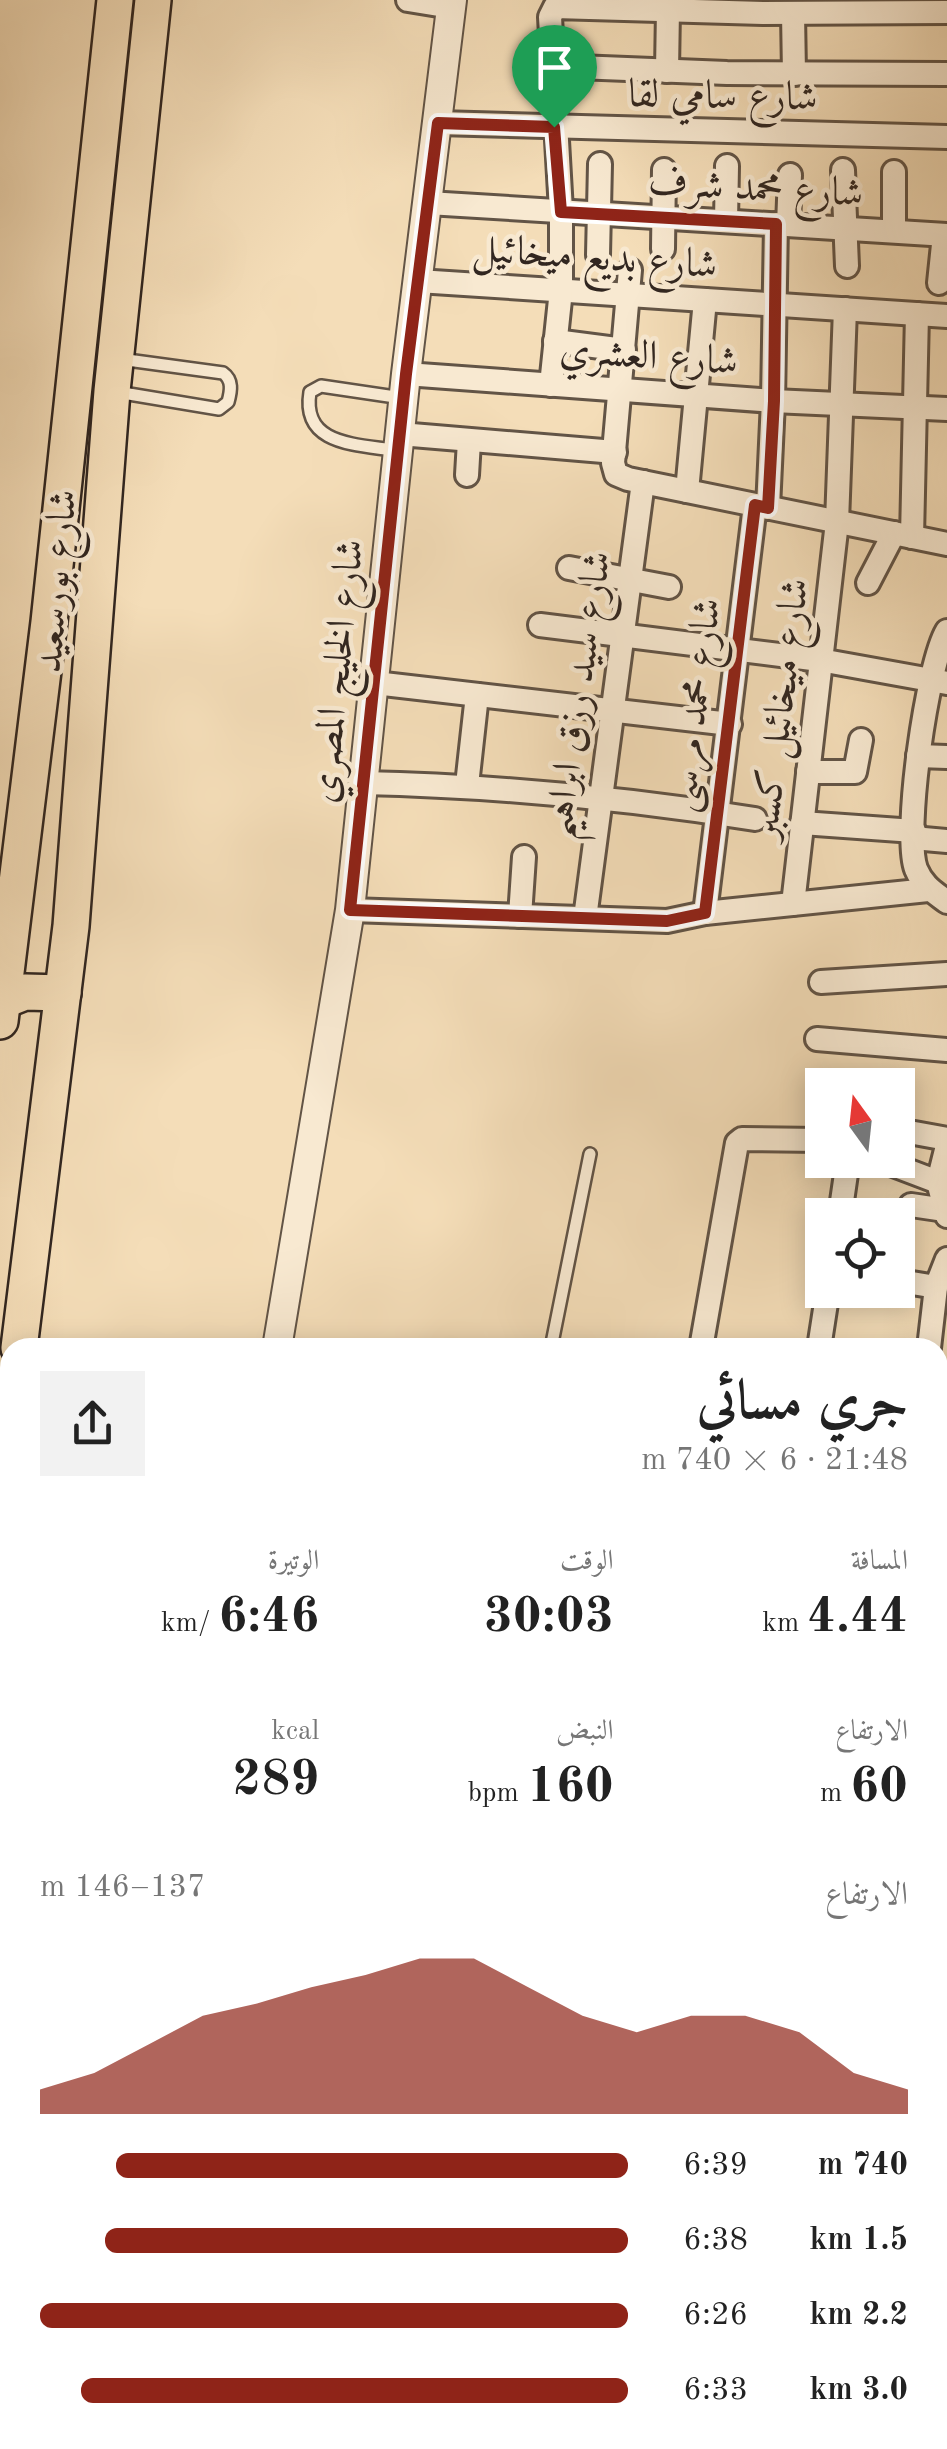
<!DOCTYPE html>
<html lang="ar">
<head>
<meta charset="utf-8">
<style>
  :root { --surface:#fff; --page:#f2f2f2; --text:#222; --muted:#767676; --accent:#8f2418 }
  body { margin:0; font-family:"Old Standard TT",Amiri,serif; background:var(--page); color:var(--text); direction:rtl; height:100vh; display:flex; flex-direction:column; font-size:38px; white-space:nowrap }
  * { box-sizing:border-box; margin:0 }
  p { font-size:32px; color:var(--muted) }
  .icon { flex:none; width:55px; height:55px; fill:none; stroke:currentColor; stroke-width:2; stroke-linecap:round; stroke-linejoin:round }
  .map { position:relative; flex:1; overflow:hidden; direction:ltr }
  .panel { position:absolute; left:0px; top:1338px; width:948px; height:1112px; display:flex; flex-direction:column; background:var(--surface); border-radius:30px 30px 0 0; box-shadow:0 5px 25px #0003; direction:rtl }
  .panel>* { flex:none }
  .needle { width:65px; rotate:345deg }
  .buttons { position:absolute; left:805px; top:1068px; display:grid; gap:20px }
  .buttons a { display:grid; place-items:center; width:110px; height:110px; border-radius:0px; background:var(--surface); box-shadow:0 5px 25px #0003; font-size:50px }
  .pin { position:absolute; display:grid; place-items:center; width:85px; height:85px; color:#fff; margin:-102px -42px; border-radius:50% 50% 50% 0; rotate:-45deg; box-shadow:0 0 10px #0007 }
  .pin .icon { rotate:45deg }
  .round { display:grid; place-items:center; flex:none; width:105px; height:105px; border-radius:0px; background:var(--page) }
  .overview { display:flex; align-items:center; justify-content:space-between; height:170px; padding:0 40px }
  h1 { font-size:55px; font-weight:700; line-height:75px }
  .metrics { display:grid; grid-template-columns:repeat(3,1fr); gap:15px; height:170px; padding:10px 40px }
  .metrics div { display:grid; align-content:center }
  .metrics b { font-size:50px; font-weight:700 }
  .metrics small { font-size:28px; font-weight:400 }
  .metrics p { font-size:28px }
  .chart { height:280px; padding:20px 40px }
  .chart p { display:flex; justify-content:space-between }
  .chart svg { width:100%; height:180px; margin-top:10px; fill:var(--accent); opacity:.7 }
  ul { padding:0 40px; list-style:none; font-size:32px }
  li { display:grid; grid-template-columns:160px 120px 1fr; align-items:center; height:75px }
  li i { height:25px; border-radius:12px; background:var(--accent) }
  .map>svg:first-child { display:block }
  .lines { fill:none; stroke-linecap:round; stroke-linejoin:round }
  .service-casing { stroke:#625446; stroke-width:16 }
  .minor-casing { stroke:#625446; stroke-width:28 }
  .tertiary-casing { stroke:#625446; stroke-width:32 }
  .primary-casing { stroke:#312620; stroke-width:40 }
  .service { stroke:#f8e9d1; stroke-width:11 }
  .minor { stroke:#f8e9d1; stroke-width:22 }
  .tertiary { stroke:#f8e9d1; stroke-width:28 }
  .primary { stroke:#f4ddb8; stroke-width:35 }
  .route-casing { stroke:#fff; stroke-width:20 }
  .route { stroke:#8f2418; stroke-width:12 }
  .labels { text-anchor:middle; stroke-width:9; stroke-linejoin:round; paint-order:stroke }
  .street-label { font-size:40px; fill:#312620; stroke:#f8e9d1 }
</style>
</head>
<body>
<div class="map">
<svg width="947" height="2449" viewBox="0 0 947 2449">
  <rect width="100%" height="100%" fill="#f4ddb8"/>
  <filter id="stains"><feTurbulence type="fractalNoise" baseFrequency=".002" numOctaves="4"/><feColorMatrix values="0 0 0 0 .2 0 0 0 0 .09 0 0 0 0 .02 0 0 0 .5 -.17"/></filter>
  <radialGradient id="worn" r=".72"><stop offset=".6" stop-color="#630" stop-opacity="0"/><stop offset="1" stop-color="#630" stop-opacity=".3"/></radialGradient>
  <g class="lines">
    <defs>
      <g id="service">
        <path d="M 117,392 L 219,409 L 228,402 C 231,391 233,380 223,373 L 120,359"/>
        <path d="M 399,451 C 359,444 301,447 310,392 L 321,386 L 402,398"/>
        <path d="M 551,1348 L 590,1154"/>
        <path d="M 701,2440 L 701,2449"/>
      </g>
      <g id="minor">
        <path d="M 408,0 L 451,7"/>
        <path d="M 793,13 L 794,74"/>
        <path d="M 552,66 L 727,73 L 947,74"/>
        <path d="M 667,71 L 668,9"/>
        <path d="M 438,123 L 947,137"/>
        <path d="M 843,170 L 847,266"/>
        <path d="M 894,172 L 894,231"/>
        <path d="M 428,203 L 947,235"/>
        <path d="M 726,221 L 727,166"/>
        <path d="M 788,225 L 790,175"/>
        <path d="M 663,249 L 664,170"/>
        <path d="M 598,255 L 600,164"/>
        <path d="M 630,270 L 613,463 L 616,474 L 628,479 L 947,544"/>
        <path d="M 418,281 L 947,316"/>
        <path d="M 939,283 L 944,235"/>
        <path d="M 555,341 L 624,350"/>
        <path d="M 406,374 L 773,401 L 947,409"/>
        <path d="M 551,385 L 561,290 L 561,211 L 550,17 L 555,7 L 763,13 L 947,12"/>
        <path d="M 400,434 L 615,452"/>
        <path d="M 467,475 L 469,441"/>
        <path d="M 687,491 L 705,300"/>
        <path d="M 768,508 L 773,401 L 776,224"/>
        <path d="M 912,537 L 917,314"/>
        <path d="M 569,568 L 669,587"/>
        <path d="M 868,583 L 894,533"/>
        <path d="M 540,625 L 820,660 L 947,683"/>
        <path d="M 947,631 C 927,664 903,834 916,869 C 923,886 934,892 947,902"/>
        <path d="M 375,683 L 730,724"/>
        <path d="M 918,756 L 947,757"/>
        <path d="M 808,772 L 855,772 L 861,740"/>
        <path d="M 363,783 C 495,786 624,798 755,819"/>
        <path d="M 467,785 L 477,695"/>
        <path d="M 802,823 L 914,831"/>
        <path d="M 913,838 L 947,841"/>
        <path d="M 793,904 L 837,522 L 845,309"/>
        <path d="M 350,910 L 667,921 L 705,913 L 928,890"/>
        <path d="M 705,913 L 755,505"/>
        <path d="M 520,916 L 524,857"/>
        <path d="M 585,918 L 643,482"/>
        <path d="M 821,982 L 947,974"/>
        <path d="M 817,1039 L 947,1050"/>
        <path d="M 898,1130 L 947,1139"/>
        <path d="M 947,1146 L 938,1182 L 947,1216"/>
        <path d="M 880,1160 L 938,1182"/>
        <path d="M 911,1205 L 945,1210"/>
        <path d="M 840,1215 L 848,1160"/>
        <path d="M 900,1281 L 936,1287"/>
        <path d="M 701,1348 L 737,1143 L 742,1139 L 820,1140 L 822,1130"/>
        <path d="M 819,1348 L 828,1290"/>
        <path d="M 929,1348 L 936,1287 L 947,1259"/>
        <path d="M 938,1530 L 947,1530"/>
        <path d="M 0,1539 L 10,1539"/>
        <path d="M 938,1653 L 947,1652"/>
        <path d="M 938,1771 L 947,1770"/>
        <path d="M 938,1826 L 947,1826"/>
        <path d="M 938,1998 L 947,1998"/>
        <path d="M 938,2103 L 947,2103"/>
        <path d="M 938,2228 L 947,2233"/>
        <path d="M 358,2440 L 359,2449"/>
        <path d="M 887,2440 L 888,2449"/>
        <path d="M 104,2449 L 104,2440"/>
      </g>
      <g id="tertiary">
        <path d="M 277,1348 L 350,910 L 406,374 L 452,0"/>
        <path d="M 938,2390 L 947,2389"/>
        <path d="M 0,2442 L 34,2440"/>
      </g>
      <g id="primary">
        <path d="M 2,1001 L 25,992 L 63,993"/>
        <path d="M 0,1021 L 49,622 L 115,0"/>
        <path d="M 19,1348 L 71,926 L 112,391 L 153,0"/>
        <path d="M 0,1502 L 10,1422"/>
      </g>
    </defs>
    <use href="#service" class="service-casing"/>
    <use href="#minor" class="minor-casing"/>
    <use href="#tertiary" class="tertiary-casing"/>
    <use href="#primary" class="primary-casing"/>
    <use href="#service" class="service"/>
    <use href="#minor" class="minor"/>
    <use href="#tertiary" class="tertiary"/>
    <use href="#primary" class="primary"/>
  </g>
  <g class="lines">
    <defs>
      <path id="route" d="M 438,123 L 554,127 L 561,212 L 776,224 L 774,401 L 768,508 L 755,505 L 705,913 L 667,921 L 350,910 L 406,374 Z"/>
    </defs>
    <use href="#route" class="route-casing"/>
    <use href="#route" class="route"/>
  </g>
  <g class="labels">
    <g class="street-label">
      <text transform="translate(723 94) rotate(1)" y="14">شارع سامي لقا</text>
      <text transform="translate(756 186) rotate(3)" y="14">شارع محمد شرف</text>
      <text transform="translate(595 255) rotate(4)" y="14">شارع بديع ميخائيل</text>
      <text transform="translate(649 354) rotate(4)" y="14">شارع العشري</text>
      <text transform="translate(54 581) rotate(-85)" y="14">شارع بورسعيد</text>
      <text transform="translate(335 671) rotate(-84)" y="14">شارع الخليج المصري</text>
      <text transform="translate(576 695) rotate(-82)" y="14">شارع سيد رزق ابراهيم</text>
      <text transform="translate(693 705) rotate(-83)" y="14">شارع محمد مرسى</text>
      <text transform="translate(778 709) rotate(-83)" y="14">شارع ميخائيل كسبر</text>
    </g>
  </g>
  <rect width="100%" height="100%" filter="url(#stains)"/>
  <rect width="100%" height="100%" fill="url(#worn)"/>
</svg>
<div class="buttons">
<a><svg class="needle" viewBox="-14 -14 28 28"><path d="M0-13l5 13h-10z" fill="#e53935"/><path d="M0 13l5-13h-10z" fill="#767676"/></svg></a>
<a><svg class="icon" aria-label="locate" viewBox="0 0 24 24"><circle cx="12" cy="12" r="6"/><path d="M12 2v4M12 18v4M2 12h4M18 12h4"/></svg></a>
</div>
<div class="pin" style="left:554px;top:127px;background:#1e9e55"><svg class="icon" aria-label="arrive" viewBox="0 0 24 24"><path d="M6 21V4h12l-3 4 3 4H6"/></svg></div>
<section class="panel">
<div class="overview"><div><h1>جري مسائي</h1><p>21:48 · 6 × 740 m</p></div><a class="round"><svg class="icon" aria-label="share" viewBox="0 0 24 24"><path d="M12 15V3M7 8l5-5 5 5M5 13v7h14v-7"/></svg></a></div>
<div class="metrics">
<div><p>المسافة</p><b>4.44<small> km</small></b></div>
<div><p>الوقت</p><b>30:03</b></div>
<div><p>الوتيرة</p><b>6:46<small> /km</small></b></div>
</div>
<div class="metrics">
<div><p>الارتفاع</p><b>60<small> m</small></b></div>
<div><p>النبض</p><b>160<small> bpm</small></b></div>
<div><p>kcal</p><b>289</b></div>
</div>
<div class="chart"><p><span>الارتفاع</span>137–146 m</p>
<svg viewBox="0 0 160 44" preserveAspectRatio="none"><path d="M0 44V38L10 34L20 27L30 20L40 17L50 13L60 10L70 6L80 6L90 13L100 20L110 24L120 20L130 20L140 24L150 34L160 38V44z"/></svg>
</div>
<ul>
<li><b>740 m</b>6:39<i style="width:87%"></i></li>
<li><b>1.5 km</b>6:38<i style="width:89%"></i></li>
<li><b>2.2 km</b>6:26<i style="width:100%"></i></li>
<li><b>3.0 km</b>6:33<i style="width:93%"></i></li>
</ul>
</section>
</div>
</body>
</html>
